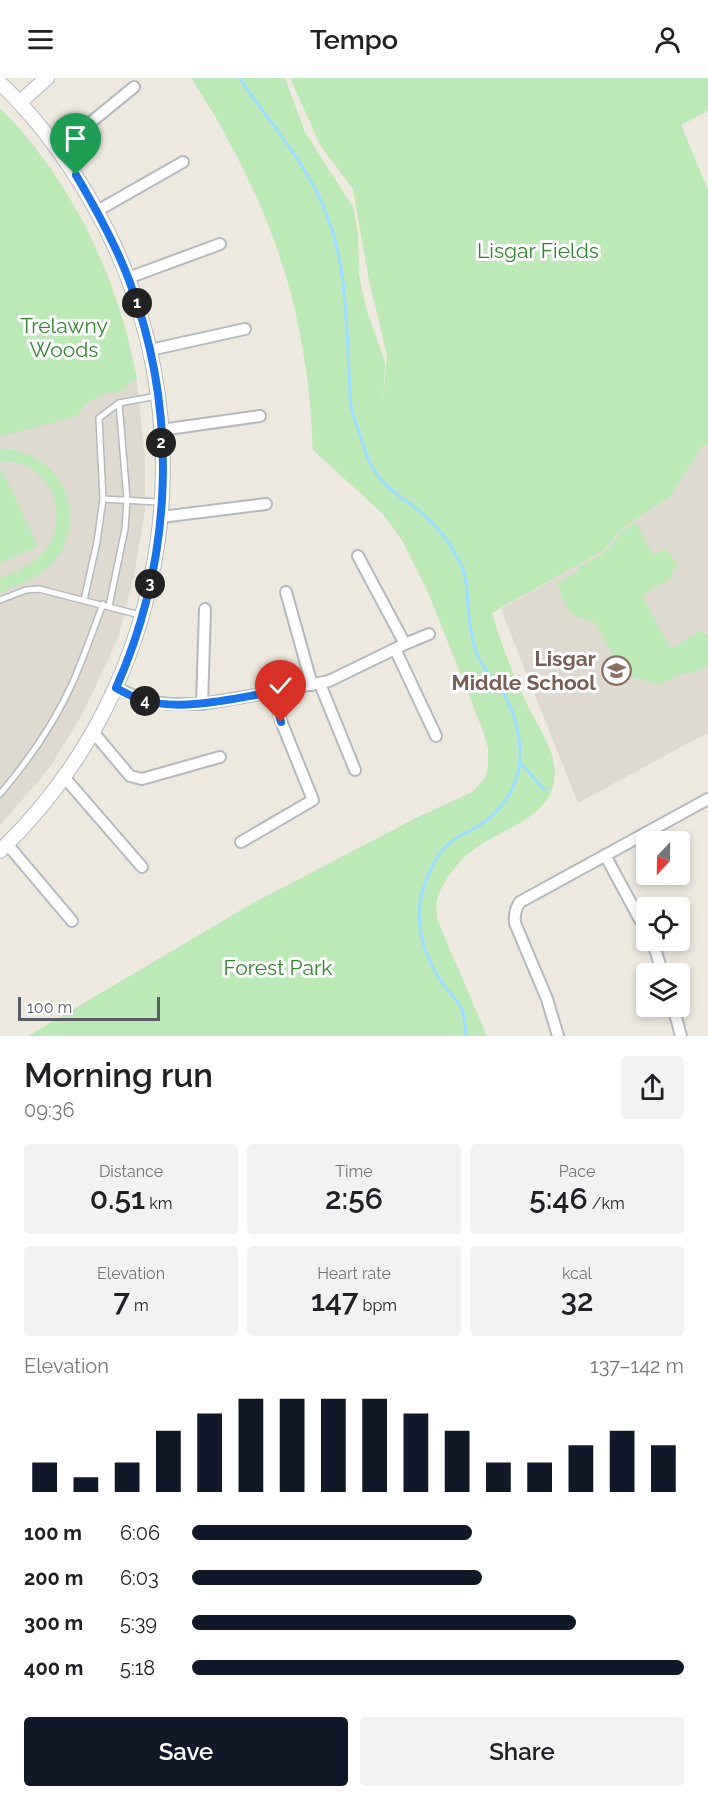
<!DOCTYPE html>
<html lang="en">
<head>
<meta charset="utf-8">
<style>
  :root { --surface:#fff; --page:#f2f2f2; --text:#202124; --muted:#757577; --accent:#111827 }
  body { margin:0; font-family:Raleway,sans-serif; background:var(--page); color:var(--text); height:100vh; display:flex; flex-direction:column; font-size:22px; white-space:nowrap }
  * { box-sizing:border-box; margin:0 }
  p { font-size:20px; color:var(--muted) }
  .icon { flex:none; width:33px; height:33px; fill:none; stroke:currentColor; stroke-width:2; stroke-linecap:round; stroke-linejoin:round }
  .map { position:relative; height:958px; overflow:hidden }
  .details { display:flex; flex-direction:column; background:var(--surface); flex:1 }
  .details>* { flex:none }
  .needle { width:39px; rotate:202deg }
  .controls { position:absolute; left:636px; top:753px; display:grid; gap:12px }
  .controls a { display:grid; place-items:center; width:54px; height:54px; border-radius:6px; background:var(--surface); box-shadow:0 3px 9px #0003; font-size:30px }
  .scale { position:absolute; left:18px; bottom:15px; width:142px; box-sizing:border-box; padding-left:6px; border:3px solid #585d62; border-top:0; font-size:16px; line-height:21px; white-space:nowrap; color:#585d62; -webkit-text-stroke:4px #fff; paint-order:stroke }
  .pin { position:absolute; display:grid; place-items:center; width:51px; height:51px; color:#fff; margin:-62px -26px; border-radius:50% 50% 50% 0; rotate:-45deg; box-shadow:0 0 6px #0007 }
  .pin .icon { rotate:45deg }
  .km { position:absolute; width:30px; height:30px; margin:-15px; border-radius:50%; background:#222; color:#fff; font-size:16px; line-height:30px; text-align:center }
  .round { display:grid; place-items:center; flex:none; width:63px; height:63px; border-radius:6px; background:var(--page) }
  .headline { display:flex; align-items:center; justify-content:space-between; height:102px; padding:0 24px }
  h1 { font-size:33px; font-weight:600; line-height:45px }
  .figures { display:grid; grid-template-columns:repeat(3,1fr); gap:9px; height:102px; padding:6px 24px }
  .figures div { display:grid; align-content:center; border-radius:6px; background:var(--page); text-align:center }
  .figures b { font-size:30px; font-weight:600 }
  .figures small { font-size:16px; font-weight:400 }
  .figures p { font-size:16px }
  .chart { height:168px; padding:12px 24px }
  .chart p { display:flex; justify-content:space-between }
  .chart svg { width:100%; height:108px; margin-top:6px; stroke:var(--accent); stroke-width:6 }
  .action { display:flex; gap:12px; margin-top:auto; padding:12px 24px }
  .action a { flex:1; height:69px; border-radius:6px; background:var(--accent); color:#fff; font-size:24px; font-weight:600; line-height:69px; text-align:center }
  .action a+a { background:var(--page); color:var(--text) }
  ul { padding:0 24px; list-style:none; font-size:20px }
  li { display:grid; grid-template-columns:96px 72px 1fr; align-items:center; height:45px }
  li i { height:15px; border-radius:8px; background:var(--accent) }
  header { display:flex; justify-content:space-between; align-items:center; height:78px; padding:0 24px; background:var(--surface); font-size:27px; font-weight:600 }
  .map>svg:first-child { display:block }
  .education { fill:#dfdad0 }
  .green { fill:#bde8b8 }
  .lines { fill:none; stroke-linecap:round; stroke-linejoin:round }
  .stream { stroke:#9dddff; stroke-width:3 }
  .service-casing { stroke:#b5b9be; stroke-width:8 }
  .minor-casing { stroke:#b5b9be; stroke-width:14 }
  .tertiary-casing { stroke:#b5b9be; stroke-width:16 }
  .service { stroke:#fff; stroke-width:5 }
  .minor { stroke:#fff; stroke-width:10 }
  .tertiary { stroke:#fff; stroke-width:14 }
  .route-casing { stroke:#fff; stroke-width:12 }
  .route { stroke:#1a73e8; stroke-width:8 }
  .labels { text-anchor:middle; stroke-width:6; stroke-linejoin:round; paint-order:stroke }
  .park-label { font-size:21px; fill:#2f862c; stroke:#fff }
  .education-label { font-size:21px; font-weight:bold; fill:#785e54; stroke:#fff; text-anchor:end }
</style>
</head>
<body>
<header><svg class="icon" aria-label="menu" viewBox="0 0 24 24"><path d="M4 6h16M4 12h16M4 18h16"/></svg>Tempo<svg class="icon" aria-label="person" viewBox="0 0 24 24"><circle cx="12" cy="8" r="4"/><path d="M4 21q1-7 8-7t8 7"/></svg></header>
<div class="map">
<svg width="708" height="958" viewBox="0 0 708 958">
  <rect width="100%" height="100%" fill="#ede9df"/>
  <g class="education">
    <path d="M 137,302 L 145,383 L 145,433 L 134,499 L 118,560 L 83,635 L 53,684 L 39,703 L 0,747 L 0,357 Z"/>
    <path d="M 708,367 L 708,656 L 694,662 L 578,725 L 501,531 L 603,473 L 623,450 L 671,418 L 702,368 Z"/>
  </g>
  <g class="green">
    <path d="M 191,0 L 285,0 L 305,54 L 353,129 L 358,155 L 359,197 L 366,230 L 385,285 L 383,324 L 387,277 L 369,203 L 353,111 L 320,67 L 290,0 L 708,0 L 708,33 L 681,47 L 708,112 L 708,367 L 702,368 L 671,418 L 623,450 L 603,473 L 492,535 C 501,564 511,593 524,620 C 533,640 551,665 554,686 C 562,738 505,748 473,772 C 459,782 444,802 438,818 C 435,825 437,834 437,841 L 487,958 L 28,958 L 253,825 L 416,740 L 472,714 L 485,700 L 488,688 L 488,670 L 483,653 L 428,514 L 403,464 L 383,436 L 313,372 C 311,344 310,314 305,286 C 290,180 249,89 191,0 Z"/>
    <path d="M 0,30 C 73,103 119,202 137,302 L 127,306 L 126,312 L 108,315 L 88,324 L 75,339 L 0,359 Z"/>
    <path d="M 0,371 C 13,370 24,374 35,380 C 74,401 82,454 52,486 C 39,500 17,507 0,515 L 0,500 C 15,493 34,487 44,474 C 73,436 49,381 0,383 Z"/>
    <path d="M 2,392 L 38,468 L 0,486 L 0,393 Z"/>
    <path d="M 636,444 L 653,477 L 666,471 L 679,489 L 671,494 L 673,499 L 642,518 L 671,570 L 702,552 L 705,558 L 708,556 L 708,588 L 693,595 L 683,596 L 659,607 L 623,596 L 596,546 C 590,542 584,541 577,539 C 565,535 562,516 557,505 L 579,493 L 579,489 L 604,475 L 624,452 Z"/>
  </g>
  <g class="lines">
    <g class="stream">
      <path d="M 239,0 C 268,42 304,82 324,130 C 348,185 346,250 350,310 C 349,327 353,337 359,354 C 364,369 368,386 379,399 C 391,415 409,423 424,437 C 437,448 449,464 457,479 C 469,500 466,515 469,537 C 470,549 473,564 477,576 C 482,590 492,599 500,610 C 510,624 517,644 519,661 C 525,697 508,730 477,749 C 466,755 455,759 446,768 C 433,781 423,807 420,825 C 416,853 427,883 443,906 C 449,915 457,921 462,931 C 465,939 465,950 466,958"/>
      <path d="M 521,686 L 544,711"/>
    </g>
    <defs>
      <g id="service">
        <path d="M 103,421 L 158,424"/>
        <path d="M 0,522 L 26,512 L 39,511 L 140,537"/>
        <path d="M 84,522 L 97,464 L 103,421 L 99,340 L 119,325 L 157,318"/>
        <path d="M 109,528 L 125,451 L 127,421 L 119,325"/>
        <path d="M 0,716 C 29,682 55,644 73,604 C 84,579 93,552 103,526"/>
      </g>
      <g id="minor">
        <path d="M 58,71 L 134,9"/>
        <path d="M 97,133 L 183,84"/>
        <path d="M 128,200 L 220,166"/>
        <path d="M 150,272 L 245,251"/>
        <path d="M 161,352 L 260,338"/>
        <path d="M 161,439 L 266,426"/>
        <path d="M 358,478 L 405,566"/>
        <path d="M 286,514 L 312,607"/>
        <path d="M 395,571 L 436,658"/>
        <path d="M 320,606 L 355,692"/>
        <path d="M 116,610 L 146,623 L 169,626 L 202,626 L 273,614 L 329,603 L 405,566 L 429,556"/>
        <path d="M 202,626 L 205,531"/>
        <path d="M 93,654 L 130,698 L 142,701 L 220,679"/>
        <path d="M 64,699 L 142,789"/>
        <path d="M 241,764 L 313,722 L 281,643 L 273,614"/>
        <path d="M 7,766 L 72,843"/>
        <path d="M 605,777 L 646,853"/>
        <path d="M 652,862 L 663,896"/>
        <path d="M 673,928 L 681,958"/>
        <path d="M 558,958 L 547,921 L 515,845 C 514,837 515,831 520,824 L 708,721"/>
      </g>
      <g id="tertiary">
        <path d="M 0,5 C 37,40 66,80 91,123 C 214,334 176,604 0,773"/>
        <path d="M 20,24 L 47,0"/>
      </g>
    </defs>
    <use href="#service" class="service-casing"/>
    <use href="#minor" class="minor-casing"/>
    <use href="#tertiary" class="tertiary-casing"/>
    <use href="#service" class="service"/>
    <use href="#minor" class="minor"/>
    <use href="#tertiary" class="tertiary"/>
  </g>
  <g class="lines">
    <defs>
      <path id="route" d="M 76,97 C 96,131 115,165 129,202 C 179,334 173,482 116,610 C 125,615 135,621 146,623 C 184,633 235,620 273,614 L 281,644"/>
    </defs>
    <use href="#route" class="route-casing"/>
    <use href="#route" class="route"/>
  </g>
  <defs>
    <symbol id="school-ring" viewBox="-11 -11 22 22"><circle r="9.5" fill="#fff" stroke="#8d6e63" stroke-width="1.5"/><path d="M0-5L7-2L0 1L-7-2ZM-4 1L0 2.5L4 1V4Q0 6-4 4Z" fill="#8d6e63"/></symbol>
  </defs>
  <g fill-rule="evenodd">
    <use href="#school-ring" x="600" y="576" width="33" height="33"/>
  </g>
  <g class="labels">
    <g class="park-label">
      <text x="538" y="180">Lisgar Fields</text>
      <text x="64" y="255">Trelawny<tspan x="64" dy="24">Woods</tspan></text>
      <text x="278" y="897">Forest Park</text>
    </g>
    <g class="education-label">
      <text x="596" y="588">Lisgar<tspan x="596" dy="24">Middle School</tspan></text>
    </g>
  </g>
</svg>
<div class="controls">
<a><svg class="needle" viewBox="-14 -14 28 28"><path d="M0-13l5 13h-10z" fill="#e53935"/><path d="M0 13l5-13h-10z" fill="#757577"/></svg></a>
<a><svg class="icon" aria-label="locate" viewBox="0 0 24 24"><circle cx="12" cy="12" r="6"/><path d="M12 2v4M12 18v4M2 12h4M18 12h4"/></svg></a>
<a><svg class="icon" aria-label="layers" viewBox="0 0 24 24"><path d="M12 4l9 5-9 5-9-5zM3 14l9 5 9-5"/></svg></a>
</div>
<div class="scale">100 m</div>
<div class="pin" style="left:76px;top:97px;background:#1e9e55"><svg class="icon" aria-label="arrive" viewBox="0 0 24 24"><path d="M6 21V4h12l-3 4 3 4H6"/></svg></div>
<div class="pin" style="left:281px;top:644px;background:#d93025"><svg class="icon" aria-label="check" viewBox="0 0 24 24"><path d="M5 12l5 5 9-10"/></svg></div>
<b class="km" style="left:137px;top:225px">1</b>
<b class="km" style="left:161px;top:365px">2</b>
<b class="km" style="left:150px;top:506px">3</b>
<b class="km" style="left:145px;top:623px">4</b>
</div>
<section class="details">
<div class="headline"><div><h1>Morning run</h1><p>09:36</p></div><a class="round"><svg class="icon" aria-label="share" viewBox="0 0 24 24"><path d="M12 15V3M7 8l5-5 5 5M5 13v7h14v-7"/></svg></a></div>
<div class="figures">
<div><p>Distance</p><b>0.51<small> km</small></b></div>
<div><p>Time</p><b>2:56</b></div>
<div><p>Pace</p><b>5:46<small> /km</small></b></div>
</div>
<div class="figures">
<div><p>Elevation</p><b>7<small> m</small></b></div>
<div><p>Heart rate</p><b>147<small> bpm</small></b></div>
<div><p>kcal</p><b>32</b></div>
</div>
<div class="chart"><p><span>Elevation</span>137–142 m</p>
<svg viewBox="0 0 160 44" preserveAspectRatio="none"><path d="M5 44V32M15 44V38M25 44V32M35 44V19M45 44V12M55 44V6M65 44V6M75 44V6M85 44V6M95 44V12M105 44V19M115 44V32M125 44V32M135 44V25M145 44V19M155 44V25"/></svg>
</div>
<ul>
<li><b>100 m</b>6:06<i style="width:57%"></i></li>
<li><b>200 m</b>6:03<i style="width:59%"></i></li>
<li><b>300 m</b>5:39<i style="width:78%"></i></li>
<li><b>400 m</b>5:18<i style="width:100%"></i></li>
</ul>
<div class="action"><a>Save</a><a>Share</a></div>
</section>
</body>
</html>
